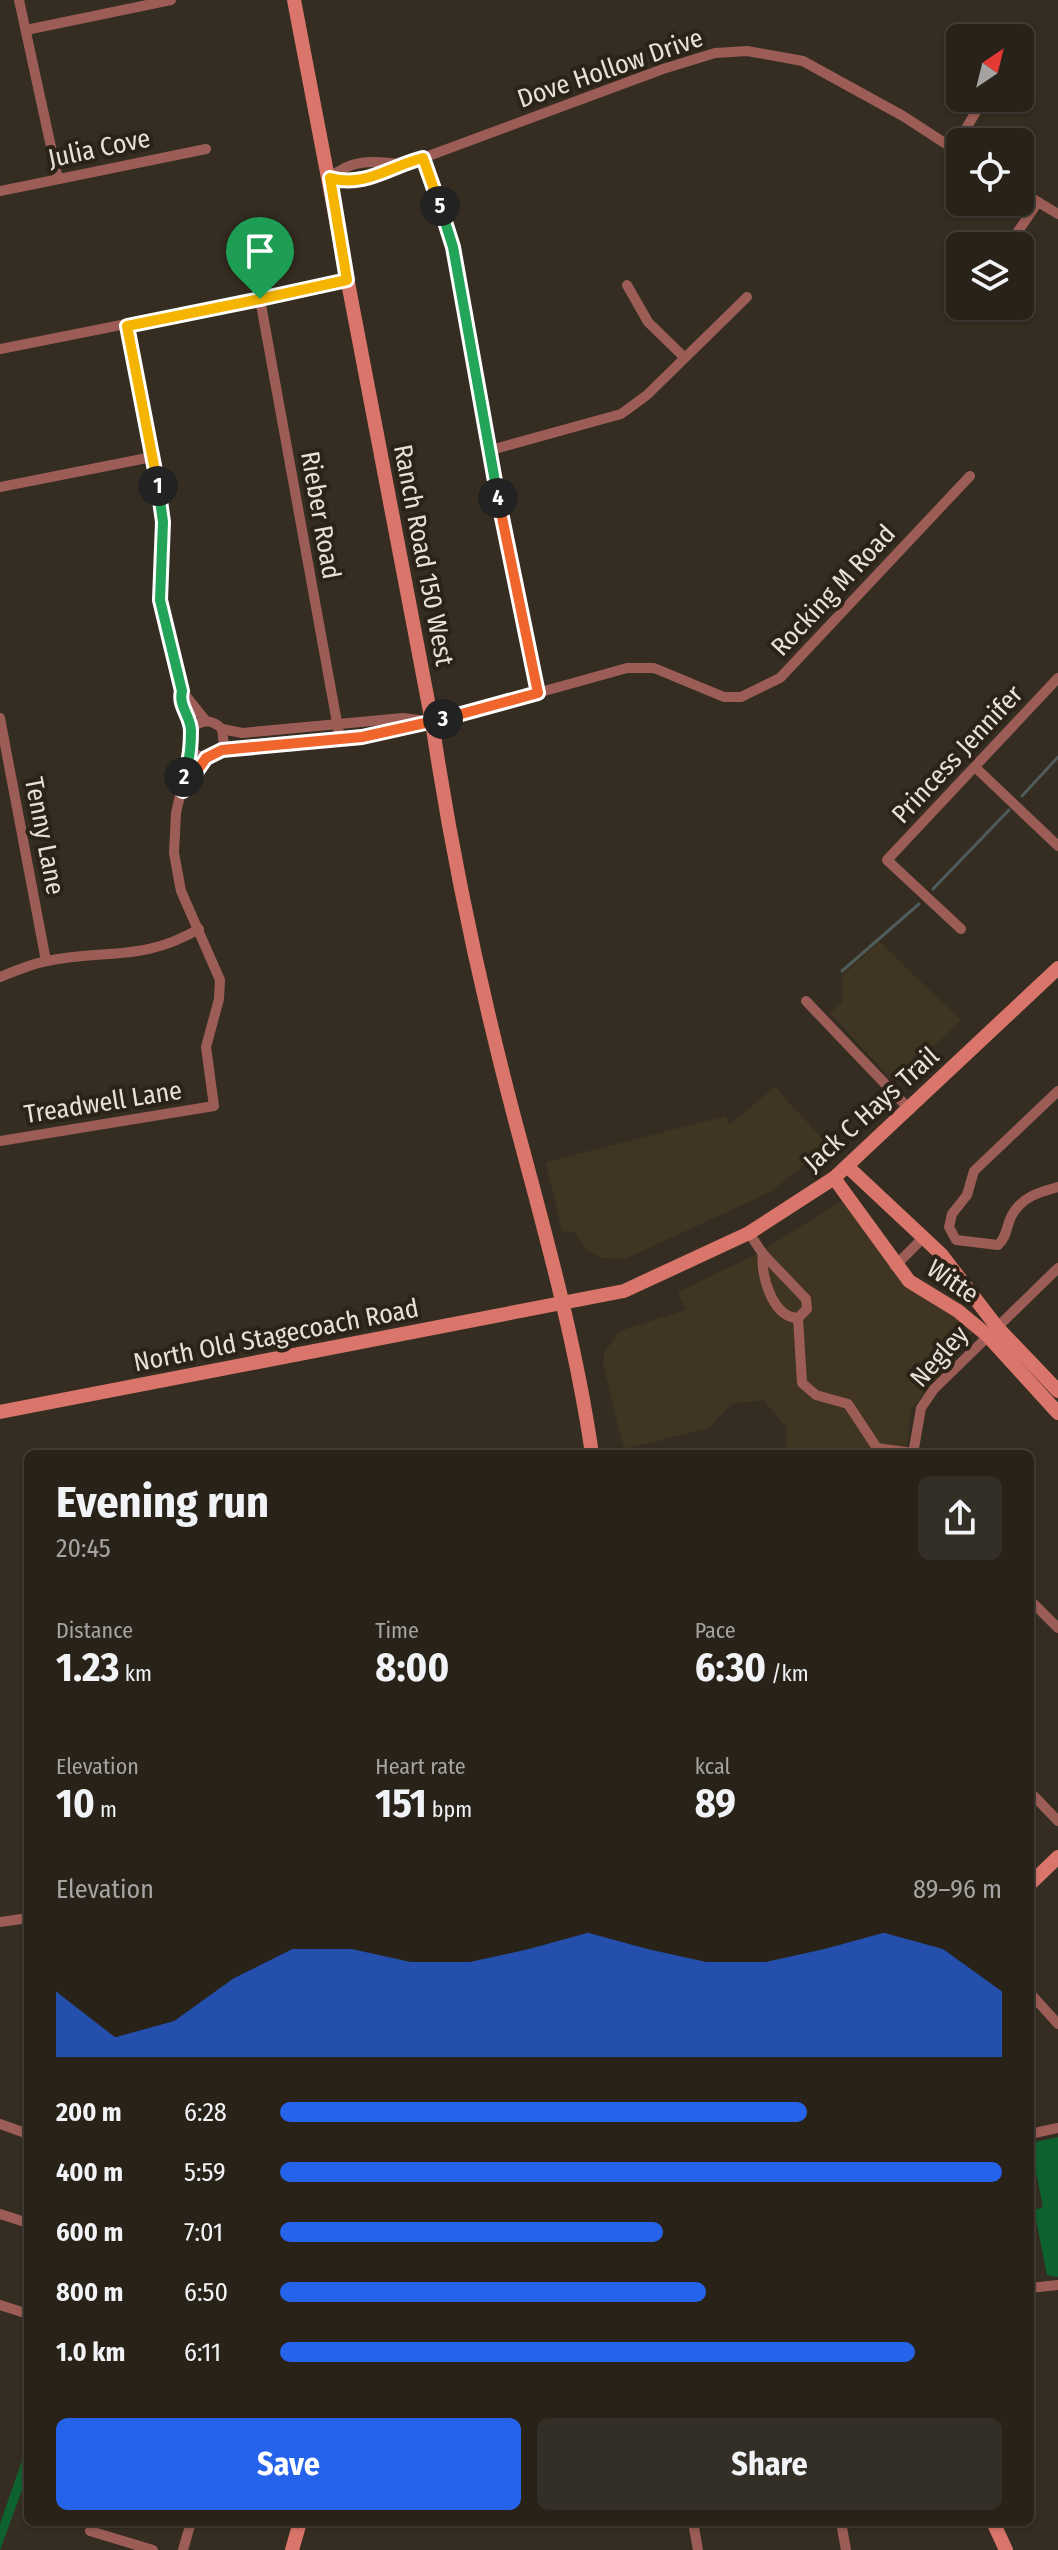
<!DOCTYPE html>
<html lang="en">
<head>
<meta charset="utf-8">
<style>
  :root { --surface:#282219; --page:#342f26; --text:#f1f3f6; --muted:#a5a4a2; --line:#443f38; --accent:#2563eb }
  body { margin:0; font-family:"Fira Sans Condensed",sans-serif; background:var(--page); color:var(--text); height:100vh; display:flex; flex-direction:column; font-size:30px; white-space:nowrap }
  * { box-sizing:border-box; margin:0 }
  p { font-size:26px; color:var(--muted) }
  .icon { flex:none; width:44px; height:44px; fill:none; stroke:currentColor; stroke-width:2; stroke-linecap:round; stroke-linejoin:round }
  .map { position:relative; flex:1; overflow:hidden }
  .drawer { position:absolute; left:24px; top:1450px; width:1010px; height:1076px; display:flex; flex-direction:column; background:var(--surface); border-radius:12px; box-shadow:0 2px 6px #0004,0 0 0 2px var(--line) }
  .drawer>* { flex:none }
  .needle { width:52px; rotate:35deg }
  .tools { position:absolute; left:946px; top:24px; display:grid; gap:16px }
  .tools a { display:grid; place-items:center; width:88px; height:88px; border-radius:12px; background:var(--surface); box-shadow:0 2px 6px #0004,0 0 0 2px var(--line); font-size:40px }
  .pin { position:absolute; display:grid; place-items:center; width:68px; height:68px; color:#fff; margin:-82px -34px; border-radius:50% 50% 50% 0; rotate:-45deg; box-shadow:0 0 8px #0007 }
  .pin .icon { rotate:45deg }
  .km { position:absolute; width:40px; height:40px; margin:-20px; border-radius:50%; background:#222; color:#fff; font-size:22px; line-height:40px; text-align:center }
  .round { display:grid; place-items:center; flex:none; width:84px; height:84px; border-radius:12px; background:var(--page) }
  .head { display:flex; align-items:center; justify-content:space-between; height:136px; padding:0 32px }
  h1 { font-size:44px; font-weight:700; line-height:60px }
  .figures { display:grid; grid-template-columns:repeat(3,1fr); gap:12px; height:136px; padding:8px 32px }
  .figures div { display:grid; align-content:center }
  .figures b { font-size:40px; font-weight:700 }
  .figures small { font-size:22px; font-weight:400 }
  .figures p { font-size:22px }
  .chart { height:224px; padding:16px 32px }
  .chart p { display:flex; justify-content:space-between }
  .chart svg { width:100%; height:144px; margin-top:8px; fill:var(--accent); opacity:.7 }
  .action { display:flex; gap:16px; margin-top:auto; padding:16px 32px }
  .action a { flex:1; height:92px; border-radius:12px; background:var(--accent); color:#fff; font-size:32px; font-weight:700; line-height:92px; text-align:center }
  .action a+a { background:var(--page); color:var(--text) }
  ul { padding:0 32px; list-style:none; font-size:26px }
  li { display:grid; grid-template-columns:128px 96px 1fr; align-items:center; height:60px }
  li i { height:20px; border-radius:10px; background:var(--accent) }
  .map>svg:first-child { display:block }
  .built { fill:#403523 }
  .green { fill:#0e622f }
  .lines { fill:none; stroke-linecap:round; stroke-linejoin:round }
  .stream { stroke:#505c5b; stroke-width:3 }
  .street { stroke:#9c5d56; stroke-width:10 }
  .secondary { stroke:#d9756a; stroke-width:14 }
  .split-1-casing { stroke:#fff; stroke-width:16 }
  .split-2-casing { stroke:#fff; stroke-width:16 }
  .split-3-casing { stroke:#fff; stroke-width:16 }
  .split-4-casing { stroke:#fff; stroke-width:16 }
  .split-5-casing { stroke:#fff; stroke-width:16 }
  .split-6-casing { stroke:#fff; stroke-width:16 }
  .split-1 { stroke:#f5b400; stroke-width:10 }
  .split-2 { stroke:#22a559; stroke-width:10 }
  .split-3 { stroke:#f0652b; stroke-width:10 }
  .split-4 { stroke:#f0652b; stroke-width:10 }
  .split-5 { stroke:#22a559; stroke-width:10 }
  .split-6 { stroke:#f5b400; stroke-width:10 }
  .labels { text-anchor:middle; stroke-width:8; stroke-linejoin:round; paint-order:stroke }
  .street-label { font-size:26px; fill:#e6e1d9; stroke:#2b2317 }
</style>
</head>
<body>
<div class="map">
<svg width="1058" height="2550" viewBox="0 0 1058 2550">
  <rect width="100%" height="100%" fill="#352d21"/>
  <g class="built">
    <path d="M 879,942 L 961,1020 L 895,1083 L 830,1013 L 842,1002 L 842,976 Z"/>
    <path d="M 775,1087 L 828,1145 L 772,1191 L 625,1259 L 602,1258 L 587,1251 L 575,1232 L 562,1231 L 546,1162 L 726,1116 L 729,1125 Z"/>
    <path d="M 843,1200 L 890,1267 L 907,1285 L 959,1316 L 974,1331 L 911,1410 L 906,1454 L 786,1453 L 786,1426 L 763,1400 L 732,1404 L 709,1428 L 624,1449 L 603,1364 L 604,1353 L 620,1331 L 685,1310 L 678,1292 L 755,1255 Z"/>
  </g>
  <g class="green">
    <path d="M 1058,2137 L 1058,2277 L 1047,2275 L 1034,2210 L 1043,2207 L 1030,2143 Z"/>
    <path d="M 28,2443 L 28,2474 L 0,2550 L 0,2524 Z"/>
  </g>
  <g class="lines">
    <g class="stream">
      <path d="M 1022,796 L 1058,757"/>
      <path d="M 933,889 L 1009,810"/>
      <path d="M 842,971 L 919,904"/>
    </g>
    <g class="street">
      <path d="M 19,0 L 58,179"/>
      <path d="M 26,30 L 171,0"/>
      <path d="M 954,149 L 984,98"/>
      <path d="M 423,158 L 453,247 L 538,693"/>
      <path d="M 398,164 C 373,160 349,160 330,178 C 365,188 390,166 423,158 L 663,69 L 715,53 L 747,51 L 803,61 L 903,116 L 960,153"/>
      <path d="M 0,191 L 206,149"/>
      <path d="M 1020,191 L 1058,214"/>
      <path d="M 1008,246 L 1038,202"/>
      <path d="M 627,285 L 648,322 L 684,357"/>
      <path d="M 260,299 L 340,739"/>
      <path d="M 127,326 L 163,522 L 160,600 L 182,691 C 178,705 190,716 191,730 C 191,734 188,739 189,743 C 193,763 216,759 224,745 L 222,729 C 212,719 200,719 191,730"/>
      <path d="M 0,349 L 347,280"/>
      <path d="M 491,450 L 621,414 L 647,395 L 747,297"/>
      <path d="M 0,487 L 152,457"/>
      <path d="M 182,691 L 206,721"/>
      <path d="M 0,718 L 46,961"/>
      <path d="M 222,729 L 242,733 L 403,718 L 426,721"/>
      <path d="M 222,750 L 404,730 L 627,668 L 654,668 L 724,697 L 741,697 L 780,678 L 970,476"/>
      <path d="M 976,768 L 1058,846"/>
      <path d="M 183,791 L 206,758"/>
      <path d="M 961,929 L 887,860 L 1058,678"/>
      <path d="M 0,977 C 15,971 31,964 47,961 C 106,949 142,962 199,929"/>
      <path d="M 806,1001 L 910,1110"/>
      <path d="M 1058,1091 L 974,1171 L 967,1195 L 952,1214 L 949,1227 L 956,1240 L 998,1245 C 1007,1237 1006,1227 1011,1217 C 1021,1197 1039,1192 1058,1187"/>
      <path d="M 0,1141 L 214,1106 L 206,1047 L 219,999 L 220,980 L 181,891 L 174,853 L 176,813 L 191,748"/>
      <path d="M 749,1233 L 763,1254 L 806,1299 L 807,1309 L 798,1318 L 802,1383 L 816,1395 L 848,1404 L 877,1448 L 913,1453"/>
      <path d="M 763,1254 C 760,1275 773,1318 798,1318"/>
      <path d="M 895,1266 L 922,1239"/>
      <path d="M 913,1454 L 921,1408 L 934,1389 L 1058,1268"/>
      <path d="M 1030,1600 L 1058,1628"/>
      <path d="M 1030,1792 L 1058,1821"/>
      <path d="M 0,1922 L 28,1918"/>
      <path d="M 1030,1993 L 1058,2024"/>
      <path d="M 0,2124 L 28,2134"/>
      <path d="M 1030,2134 L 1058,2128"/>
      <path d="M 0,2214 L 28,2223"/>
      <path d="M 1030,2288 L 1058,2285"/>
      <path d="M 0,2305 L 28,2314"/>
      <path d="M 93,2522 L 90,2531 L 153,2550"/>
      <path d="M 693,2522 L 698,2550"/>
      <path d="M 841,2522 L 846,2550"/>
      <path d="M 183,2550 L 191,2522"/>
    </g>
    <g class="secondary">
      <path d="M 294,0 L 432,722 C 452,857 481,992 516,1124 C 545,1232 576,1343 592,1454"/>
      <path d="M 848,1167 L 941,1254 L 997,1327 L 1058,1391"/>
      <path d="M 834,1178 L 909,1281 L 958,1311 L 987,1335 L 1058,1413"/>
      <path d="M 0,1412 L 624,1291 L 749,1233 L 834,1178 L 1058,968"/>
      <path d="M 1030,1884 L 1058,1857"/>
      <path d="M 993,2522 L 1006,2550"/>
      <path d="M 292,2550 L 300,2522"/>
    </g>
  </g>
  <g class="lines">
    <defs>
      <path id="split-1" d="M 158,486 L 127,326 L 260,299"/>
      <path id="split-2" d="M 158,486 L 163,522 L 160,600 L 182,691 C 178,706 191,716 191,731 C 191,747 190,761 184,777"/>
      <path id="split-3" d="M 184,777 L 183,791 L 206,758 L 222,750 L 362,737 L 443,719"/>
      <path id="split-4" d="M 443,719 L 538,693 L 498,498"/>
      <path id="split-5" d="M 440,206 L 453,247 L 498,498"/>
      <path id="split-6" d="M 260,299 L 347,280 L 330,178 C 365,188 390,166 423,158 L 440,206"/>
    </defs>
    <use href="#split-1" class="split-1-casing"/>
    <use href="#split-2" class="split-2-casing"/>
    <use href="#split-3" class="split-3-casing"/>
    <use href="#split-4" class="split-4-casing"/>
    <use href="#split-5" class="split-5-casing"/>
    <use href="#split-6" class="split-6-casing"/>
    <use href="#split-1" class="split-1"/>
    <use href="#split-2" class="split-2"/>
    <use href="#split-3" class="split-3"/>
    <use href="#split-4" class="split-4"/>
    <use href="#split-5" class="split-5"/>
    <use href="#split-6" class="split-6"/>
  </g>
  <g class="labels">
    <g class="street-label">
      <text transform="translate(610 68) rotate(-19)" y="9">Dove Hollow Drive</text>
      <text transform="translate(99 148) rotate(-12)" y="9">Julia Cove</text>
      <text transform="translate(321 515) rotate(80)" y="9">Rieber Road</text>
      <text transform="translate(424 555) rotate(79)" y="9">Ranch Road 150 West</text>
      <text transform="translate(833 590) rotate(-47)" y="9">Rocking M Road</text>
      <text transform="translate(957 754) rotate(-47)" y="9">Princess Jennifer</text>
      <text transform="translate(45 836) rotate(79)" y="9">Tenny Lane</text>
      <text transform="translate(103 1102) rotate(-9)" y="9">Treadwell Lane</text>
      <text transform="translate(871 1109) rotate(-42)" y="9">Jack C Hays Trail</text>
      <text transform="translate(953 1281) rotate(34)" y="9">Witte</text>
      <text transform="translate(276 1335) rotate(-11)" y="9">North Old Stagecoach Road</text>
      <text transform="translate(939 1356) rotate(-48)" y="9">Negley</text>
    </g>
  </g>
</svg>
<div class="tools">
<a><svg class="needle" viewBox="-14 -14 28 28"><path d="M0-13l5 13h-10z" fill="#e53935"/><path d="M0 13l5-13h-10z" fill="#a5a4a2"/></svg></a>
<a><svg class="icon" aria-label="locate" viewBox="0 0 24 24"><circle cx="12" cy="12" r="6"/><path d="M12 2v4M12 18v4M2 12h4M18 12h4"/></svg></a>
<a><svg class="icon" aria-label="layers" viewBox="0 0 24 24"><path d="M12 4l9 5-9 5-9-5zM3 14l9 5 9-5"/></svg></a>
</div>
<div class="pin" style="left:260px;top:299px;background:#1e9e55"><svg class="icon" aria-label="arrive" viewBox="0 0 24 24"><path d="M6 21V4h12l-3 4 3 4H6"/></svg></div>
<b class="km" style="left:158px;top:486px">1</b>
<b class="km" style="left:184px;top:777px">2</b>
<b class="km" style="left:443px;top:719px">3</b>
<b class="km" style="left:498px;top:498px">4</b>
<b class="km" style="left:440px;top:206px">5</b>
<section class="drawer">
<div class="head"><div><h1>Evening run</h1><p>20:45</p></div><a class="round"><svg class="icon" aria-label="share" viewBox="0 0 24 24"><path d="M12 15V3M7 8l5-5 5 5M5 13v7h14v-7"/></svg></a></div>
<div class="figures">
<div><p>Distance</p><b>1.23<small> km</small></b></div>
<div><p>Time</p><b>8:00</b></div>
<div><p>Pace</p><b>6:30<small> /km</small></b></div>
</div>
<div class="figures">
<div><p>Elevation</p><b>10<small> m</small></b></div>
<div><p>Heart rate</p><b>151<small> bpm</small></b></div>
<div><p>kcal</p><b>89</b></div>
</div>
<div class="chart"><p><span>Elevation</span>89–96 m</p>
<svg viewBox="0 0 160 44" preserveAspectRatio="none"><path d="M0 44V24L10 38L20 33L30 20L40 11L50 11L60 15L70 15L80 11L90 6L100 11L110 15L120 15L130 11L140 6L150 11L160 24V44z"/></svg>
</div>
<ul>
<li><b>200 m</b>6:28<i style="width:73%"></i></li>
<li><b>400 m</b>5:59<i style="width:100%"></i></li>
<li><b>600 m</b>7:01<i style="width:53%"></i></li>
<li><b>800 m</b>6:50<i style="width:59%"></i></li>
<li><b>1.0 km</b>6:11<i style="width:88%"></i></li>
</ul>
<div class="action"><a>Save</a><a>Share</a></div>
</section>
</div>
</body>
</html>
